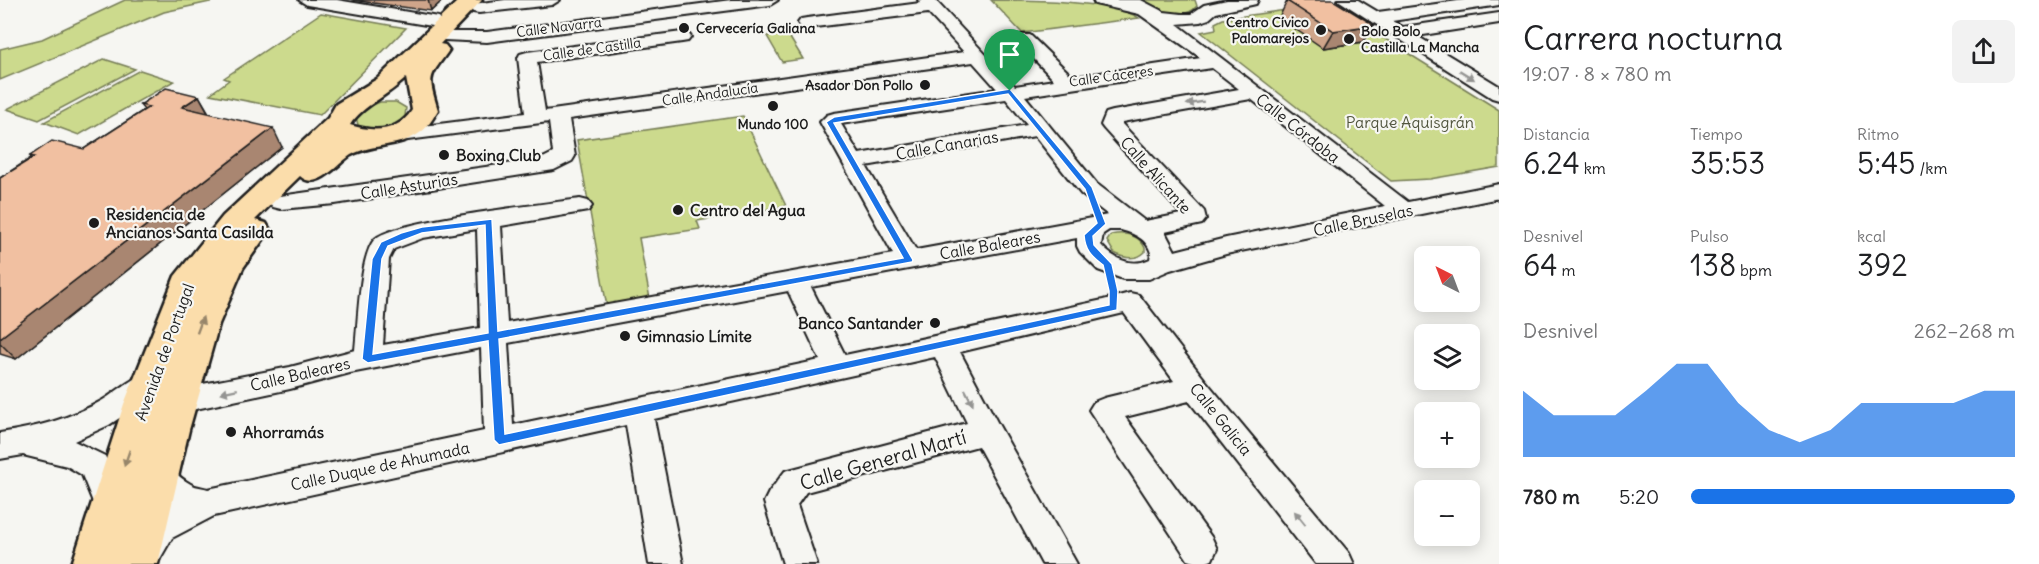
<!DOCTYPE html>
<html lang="es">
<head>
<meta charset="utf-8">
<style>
  :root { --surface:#fff; --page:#f2f2f2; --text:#202124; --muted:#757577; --accent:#1a73e8 }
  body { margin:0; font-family:Delius,sans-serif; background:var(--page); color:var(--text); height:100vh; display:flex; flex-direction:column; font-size:22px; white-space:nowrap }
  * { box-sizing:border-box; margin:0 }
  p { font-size:20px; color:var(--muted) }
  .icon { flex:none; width:33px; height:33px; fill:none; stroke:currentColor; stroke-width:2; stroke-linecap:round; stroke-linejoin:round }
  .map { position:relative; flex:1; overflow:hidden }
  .panel { display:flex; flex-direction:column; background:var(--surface); width:540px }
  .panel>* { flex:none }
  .needle { width:39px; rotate:318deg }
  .buttons { position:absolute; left:1414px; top:246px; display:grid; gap:12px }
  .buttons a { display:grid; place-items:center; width:66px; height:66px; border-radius:9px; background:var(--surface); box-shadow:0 3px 15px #0003; font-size:30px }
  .pin { position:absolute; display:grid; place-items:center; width:51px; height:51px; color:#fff; margin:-62px -26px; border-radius:50% 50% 50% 0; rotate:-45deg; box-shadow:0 0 6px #0007 }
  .pin .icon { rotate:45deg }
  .round { display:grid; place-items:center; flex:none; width:63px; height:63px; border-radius:9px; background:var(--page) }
  .overview { display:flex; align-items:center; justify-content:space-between; height:102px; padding:0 24px }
  h1 { font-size:33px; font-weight:600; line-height:45px }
  .figures { display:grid; grid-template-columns:repeat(3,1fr); gap:9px; height:102px; padding:6px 24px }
  .figures div { display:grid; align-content:center }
  .figures b { font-size:30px; font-weight:600 }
  .figures small { font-size:16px; font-weight:400 }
  .figures p { font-size:16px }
  .chart { height:168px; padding:12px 24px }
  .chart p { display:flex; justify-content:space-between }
  .chart svg { width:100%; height:108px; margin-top:6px; fill:var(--accent); opacity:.7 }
  ul { padding:0 24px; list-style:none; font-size:20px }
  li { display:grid; grid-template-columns:96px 72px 1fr; align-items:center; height:45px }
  li i { height:15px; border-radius:8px; background:var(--accent) }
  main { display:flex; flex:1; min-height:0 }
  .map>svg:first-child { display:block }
  .green { fill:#ccda8d; stroke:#747b54; stroke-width:1.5 }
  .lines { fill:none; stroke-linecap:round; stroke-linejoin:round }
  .minor-casing { stroke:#1c1c1c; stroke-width:4 }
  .major-casing { stroke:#1c1c1c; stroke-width:5 }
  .minor { fill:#f6f6f2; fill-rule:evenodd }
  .major { fill:#fbddab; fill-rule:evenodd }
  .wall { fill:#cfa58a; stroke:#1c1c1c; stroke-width:1.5 }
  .shaded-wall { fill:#a98671; stroke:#1c1c1c; stroke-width:1.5 }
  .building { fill:#f1c0a1; stroke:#1c1c1c; stroke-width:1.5 }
  .oneway { fill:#949492 }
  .oneway2 { fill:#97866b }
  .route { fill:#1a73e8; stroke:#fff; stroke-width:1.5; fill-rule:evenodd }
  .poi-dot { fill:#1c1c1c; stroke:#f6f6f2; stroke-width:2 }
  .labels { text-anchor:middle; stroke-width:4.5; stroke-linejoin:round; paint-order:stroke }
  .far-poi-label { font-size:14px; font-weight:bold; fill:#1c1c1c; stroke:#f6f6f2; text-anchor:end }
  .far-street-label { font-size:14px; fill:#1c1c1c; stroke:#f6f6f2 }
  .park-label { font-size:16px; fill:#51553e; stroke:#f6f6f2 }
  .street-label { font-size:16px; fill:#1c1c1c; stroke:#f6f6f2 }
  .poi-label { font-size:16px; font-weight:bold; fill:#1c1c1c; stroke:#f6f6f2; text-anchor:start }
  .near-street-label { font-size:20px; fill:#1c1c1c; stroke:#f6f6f2 }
</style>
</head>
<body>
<main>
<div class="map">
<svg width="1499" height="564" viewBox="0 0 1499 564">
  <rect width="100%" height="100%" fill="#f6f6f2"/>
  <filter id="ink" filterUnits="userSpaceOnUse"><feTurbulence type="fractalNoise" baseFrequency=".0167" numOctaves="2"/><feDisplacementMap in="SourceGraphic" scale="12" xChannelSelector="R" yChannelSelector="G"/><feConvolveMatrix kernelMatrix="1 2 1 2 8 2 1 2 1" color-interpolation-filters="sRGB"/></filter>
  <g filter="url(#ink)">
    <g class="green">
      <path d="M 125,0 L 219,0 L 164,12 L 0,80 L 0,49 L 42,39 Z"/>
      <path d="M 991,0 C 1027,0 1112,0 1139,18 L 1022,33 Z"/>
      <path d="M 1141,0 L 1195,0 L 1197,6 C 1183,23 1156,8 1141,0 Z"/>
      <path d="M 1329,4 L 1499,110 L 1499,167 L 1430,179 L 1391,181 L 1201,32 L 1216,29 L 1215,23 L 1223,19 Z"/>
      <path d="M 321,13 L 406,28 L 320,115 L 210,94 L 229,80 L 224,78 Z"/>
      <path d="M 787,33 L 803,59 L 782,62 L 767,36 Z"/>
      <path d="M 104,59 L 135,69 L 39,120 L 7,109 Z"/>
      <path d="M 140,70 L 174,81 L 79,135 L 44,122 Z"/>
      <path d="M 380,102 L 396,102 L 406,108 L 405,116 C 393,128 373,133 358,125 L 356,117 L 365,108 Z"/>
      <path d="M 743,116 L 786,206 L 697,221 L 700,229 L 639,238 L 650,299 L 607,307 L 577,140 Z"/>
      <path d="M 1116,234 C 1129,233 1140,237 1145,248 L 1145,252 C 1136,261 1124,258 1114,253 L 1107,241 L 1111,235 Z"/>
    </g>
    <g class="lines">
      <defs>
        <g id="minor">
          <path d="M 299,0 L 337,0 L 432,16 L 438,17 L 441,21 L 438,25 L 432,26 L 307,5 Z"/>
          <path d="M 505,0 L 560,0 L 552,5 L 479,13 L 473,12 L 470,8 L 473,4 Z"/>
          <path d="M 731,0 L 778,0 L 770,5 L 487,42 L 444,40 L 441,36 L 444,32 L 487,32 Z"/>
          <path d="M 918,0 L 935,0 L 1015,86 L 1054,80 L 1015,39 L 1018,35 L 1030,35 L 1073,77 L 1201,58 L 1139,14 L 1095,4 L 1093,0 L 1141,0 L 1164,12 L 1182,14 L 1191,14 L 1204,5 L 1227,0 L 1258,0 L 1256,4 L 1216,13 L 1209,19 L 1200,22 L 1177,24 L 1408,202 L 1499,184 L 1499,198 L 1226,254 L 1170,270 L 1149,279 L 1123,279 L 1098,270 L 1080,252 L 1077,246 L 1077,238 L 811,287 L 845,355 L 1103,300 L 1130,293 L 1139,295 L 1205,380 L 1349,553 L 1354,564 L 1316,564 L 1189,401 L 1125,417 L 1212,538 L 1217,549 L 1212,560 L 1202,564 L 1188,560 L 1089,410 L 1094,402 L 1104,398 L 1174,381 L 1124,313 L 960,352 L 997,422 L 1077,564 L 1042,564 L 978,446 L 806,492 L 797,505 L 817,564 L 783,564 L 764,502 L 769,492 L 785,471 L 967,423 L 935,357 L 654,419 L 683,564 L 649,564 L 626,425 L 214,516 L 172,538 L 157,564 L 121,564 L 148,516 L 169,506 L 146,487 L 141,477 L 146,467 C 168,459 172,473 189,483 C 194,487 202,487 208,489 L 484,431 L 481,348 L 350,373 L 290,389 L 177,413 L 167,409 L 162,401 L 167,393 L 177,389 L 290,367 L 355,350 C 358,326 359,255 375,239 C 394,220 545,204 580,199 L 588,201 L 592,206 L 588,211 L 501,226 L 507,323 L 893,254 L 820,122 L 827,115 L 834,113 L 997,89 L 973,62 L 569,119 L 575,156 L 572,161 L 554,170 L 335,204 L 281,209 L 273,207 L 269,202 L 273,197 L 541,159 L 553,153 L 549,122 L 392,142 L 385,140 L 381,136 L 385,132 L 392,130 L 525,113 L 518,58 L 520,54 L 527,52 L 682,32 L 688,33 L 691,37 L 688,41 L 682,42 L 537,62 L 545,111 L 964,52 L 928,13 L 807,28 L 801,27 L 798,23 L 801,19 L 807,18 L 920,3 ZM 1212,68 L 1239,89 L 1113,111 L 1106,113 L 1101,125 L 1104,129 L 1181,214 L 1145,221 L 1097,184 L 1025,96 ZM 1006,99 L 1027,125 L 859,154 L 841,124 ZM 1251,99 L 1385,206 L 1226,238 L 1175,251 L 1165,232 L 1202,224 L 1206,219 L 1204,211 L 1122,124 L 1122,122 ZM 1035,136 L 1081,194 L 1108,215 L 916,250 L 866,166 ZM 477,229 L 480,328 L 383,345 L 389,259 L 394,249 L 423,238 ZM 1120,230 C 1134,233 1147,239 1151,253 L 1150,259 C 1132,268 1113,259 1101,245 L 1103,234 L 1109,230 ZM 788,291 L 820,360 L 513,425 L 508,343 Z"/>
          <path d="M 1338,0 L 1358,0 L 1378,12 L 1465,0 L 1499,0 L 1499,5 L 1493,6 L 1392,21 L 1403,27 L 1499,13 L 1499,23 L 1417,36 L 1499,86 L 1499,100 L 1492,98 Z"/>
          <path d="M 151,371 L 161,374 L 165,382 L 161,390 L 109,425 L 74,441 L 105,456 L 126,507 L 121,517 L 110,522 L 99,517 L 82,475 L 67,466 L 23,455 L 0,459 L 0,433 C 37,427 70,419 103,400 C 119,390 133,377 151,371 Z"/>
        </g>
        <path id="major" d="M 459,0 L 482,0 L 440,44 L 445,45 L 449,50 C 429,79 427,74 438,110 C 433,118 429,126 421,132 C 400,148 373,143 351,155 C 337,164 317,192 300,176 L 255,220 L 266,223 L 270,230 L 243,268 L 219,324 L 189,430 L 158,564 L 72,564 L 124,404 L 175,276 L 223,216 L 328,118 L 336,104 L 377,79 ZM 406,78 L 412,110 C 398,133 372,132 350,125 C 363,105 388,96 406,78 Z"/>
      </defs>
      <use href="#minor" class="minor-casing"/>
      <use href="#major" class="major-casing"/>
      <use href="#minor" class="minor"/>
      <use href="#major" class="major"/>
    </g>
    <g class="wall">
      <path d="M 352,0 L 443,0 L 431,11 Z"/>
      <path d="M 1287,1 L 1363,42 L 1323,48 L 1279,18 Z"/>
      <path d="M 199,96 L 209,113 L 282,147 L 16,359 L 0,354 L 0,178 L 31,158 L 30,156 L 84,149 L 144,110 L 140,105 Z"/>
    </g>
    <g class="shaded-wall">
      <path d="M 428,0 L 443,0 L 431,11 Z"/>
      <path d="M 1374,25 L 1363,42 L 1323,48 L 1333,31 Z"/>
      <path d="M 199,96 L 209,114 L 182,107 Z"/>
      <path d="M 273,128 L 282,147 L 16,359 L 0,343 L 0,338 Z"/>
    </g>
    <g class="building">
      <path d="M 1293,0 L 1333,0 L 1374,25 L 1333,31 L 1287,1 Z"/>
      <path d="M 166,88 L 199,96 L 182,107 L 273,128 L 0,338 L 0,178 L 34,157 L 30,156 L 52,141 L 84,149 L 149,107 L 140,105 Z"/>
    </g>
    <defs><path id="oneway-solid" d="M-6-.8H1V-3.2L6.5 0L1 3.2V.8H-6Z" transform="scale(1.5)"/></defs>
    <g class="oneway">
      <use href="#oneway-solid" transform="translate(1467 75) rotate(32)"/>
      <use href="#oneway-solid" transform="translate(1195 103) rotate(171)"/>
      <use href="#oneway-solid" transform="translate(229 391) rotate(168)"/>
      <use href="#oneway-solid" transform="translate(969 397) rotate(62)"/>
      <use href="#oneway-solid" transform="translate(1300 518) rotate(-129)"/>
    </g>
    <g class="oneway2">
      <use href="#oneway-solid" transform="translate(200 325) rotate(-70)"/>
      <use href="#oneway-solid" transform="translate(127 458) rotate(109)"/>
    </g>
  </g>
  <path class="route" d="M 1010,89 L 1092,187 L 1106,224 L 1093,236 L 1094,245 L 1112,264 L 1118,291 L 1117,310 L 499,445 L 494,440 L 488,341 L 368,363 L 362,359 L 372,259 L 381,242 L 401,233 L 422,227 L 492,219 L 498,331 L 903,258 L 826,122 L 834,117 ZM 1008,94 L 1085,189 L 1097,223 L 1084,235 C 1085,250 1091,256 1103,265 L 1109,291 L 1109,305 L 505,434 L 499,339 L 912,262 L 913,260 L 834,123 ZM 485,225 L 488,333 L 373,354 L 382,259 L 388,246 L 422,233 Z"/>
  <g class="poi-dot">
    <circle cx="684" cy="28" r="6"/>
    <circle cx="1321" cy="30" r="6"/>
    <circle cx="1349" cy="39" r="6"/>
    <circle cx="925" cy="85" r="6"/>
    <circle cx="773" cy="106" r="6"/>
    <circle cx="444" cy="155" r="6"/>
    <circle cx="678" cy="210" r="6"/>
    <circle cx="94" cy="223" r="6"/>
    <circle cx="935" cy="323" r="6"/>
    <circle cx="625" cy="336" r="6"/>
    <circle cx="231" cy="432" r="6"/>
  </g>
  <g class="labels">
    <g class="far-poi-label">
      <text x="1309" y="27">Centro Cívico<tspan x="1309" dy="16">Palomarejos</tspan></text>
      <text x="696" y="33" text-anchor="start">Cervecería Galiana</text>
      <text x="1361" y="36" text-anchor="start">Bolo Bolo<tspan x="1361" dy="16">Castilla La Mancha</tspan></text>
      <text x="913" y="90">Asador Don Pollo</text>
      <text x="773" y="129" text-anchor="middle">Mundo 100</text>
    </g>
    <g class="far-street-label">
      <text transform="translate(559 27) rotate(-7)" y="5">Calle Navarra</text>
      <text transform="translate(592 49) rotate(-8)" y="5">Calle de Castilla</text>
      <text transform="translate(1111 76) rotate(-8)" y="5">Calle Cáceres</text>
      <text transform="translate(710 94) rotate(-8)" y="5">Calle Andalucía</text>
    </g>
    <g class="park-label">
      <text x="1410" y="128">Parque Aquisgrán</text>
    </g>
    <g class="street-label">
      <text transform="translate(1298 128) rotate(38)" y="6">Calle Córdoba</text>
      <text transform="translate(947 145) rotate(-10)" y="6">Calle Canarias</text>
      <text transform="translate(1156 175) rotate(48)" y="6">Calle Alicante</text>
      <text transform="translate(409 186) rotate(-9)" y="6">Calle Asturias</text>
      <text transform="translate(1363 220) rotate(-12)" y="6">Calle Bruselas</text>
      <text transform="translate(990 245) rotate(-10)" y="6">Calle Baleares</text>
      <text transform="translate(164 352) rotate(-70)" y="6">Avenida de Portugal</text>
      <text transform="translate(300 374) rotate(-13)" y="6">Calle Baleares</text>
      <text transform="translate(1221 419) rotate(51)" y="6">Calle Galicia</text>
      <text transform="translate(380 466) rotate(-12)" y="6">Calle Duque de Ahumada</text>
    </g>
    <g class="poi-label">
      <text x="456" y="161">Boxing Club</text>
      <text x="690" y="216">Centro del Agua</text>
      <text x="106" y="220">Residencia de<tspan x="106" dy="18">Ancianos Santa Casilda</tspan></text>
      <text x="923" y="329" text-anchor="end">Banco Santander</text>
      <text x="637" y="342">Gimnasio Límite</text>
      <text x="243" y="438">Ahorramás</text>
    </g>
    <g class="near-street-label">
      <text transform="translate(883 460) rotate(-16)" y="7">Calle General Martí</text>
    </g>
  </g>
</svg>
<div class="buttons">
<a><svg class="needle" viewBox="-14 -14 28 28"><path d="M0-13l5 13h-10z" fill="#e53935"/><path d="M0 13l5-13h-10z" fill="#757577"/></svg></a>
<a><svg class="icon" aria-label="layers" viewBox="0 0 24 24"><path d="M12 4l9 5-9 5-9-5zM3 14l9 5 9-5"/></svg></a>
<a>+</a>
<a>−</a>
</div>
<div class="pin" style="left:1010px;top:91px;background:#1e9e55"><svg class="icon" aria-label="arrive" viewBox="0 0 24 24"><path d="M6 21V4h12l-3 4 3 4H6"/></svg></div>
</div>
<section class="panel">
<div class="overview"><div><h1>Carrera nocturna</h1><p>19:07 · 8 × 780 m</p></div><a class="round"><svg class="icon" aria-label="share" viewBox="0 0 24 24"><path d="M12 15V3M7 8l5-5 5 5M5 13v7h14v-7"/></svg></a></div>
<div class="figures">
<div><p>Distancia</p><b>6.24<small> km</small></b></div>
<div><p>Tiempo</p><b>35:53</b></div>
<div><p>Ritmo</p><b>5:45<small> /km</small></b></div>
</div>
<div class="figures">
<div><p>Desnivel</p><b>64<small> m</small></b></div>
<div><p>Pulso</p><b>138<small> bpm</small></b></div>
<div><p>kcal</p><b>392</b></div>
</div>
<div class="chart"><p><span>Desnivel</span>262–268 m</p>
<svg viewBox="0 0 160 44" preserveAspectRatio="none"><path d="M0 44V17L10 27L20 27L30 27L40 17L50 6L60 6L70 22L80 33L90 38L100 33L110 22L120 22L130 22L140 22L150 17L160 17V44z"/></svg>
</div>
<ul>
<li><b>780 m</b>5:20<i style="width:100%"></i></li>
</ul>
</section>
</main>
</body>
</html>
